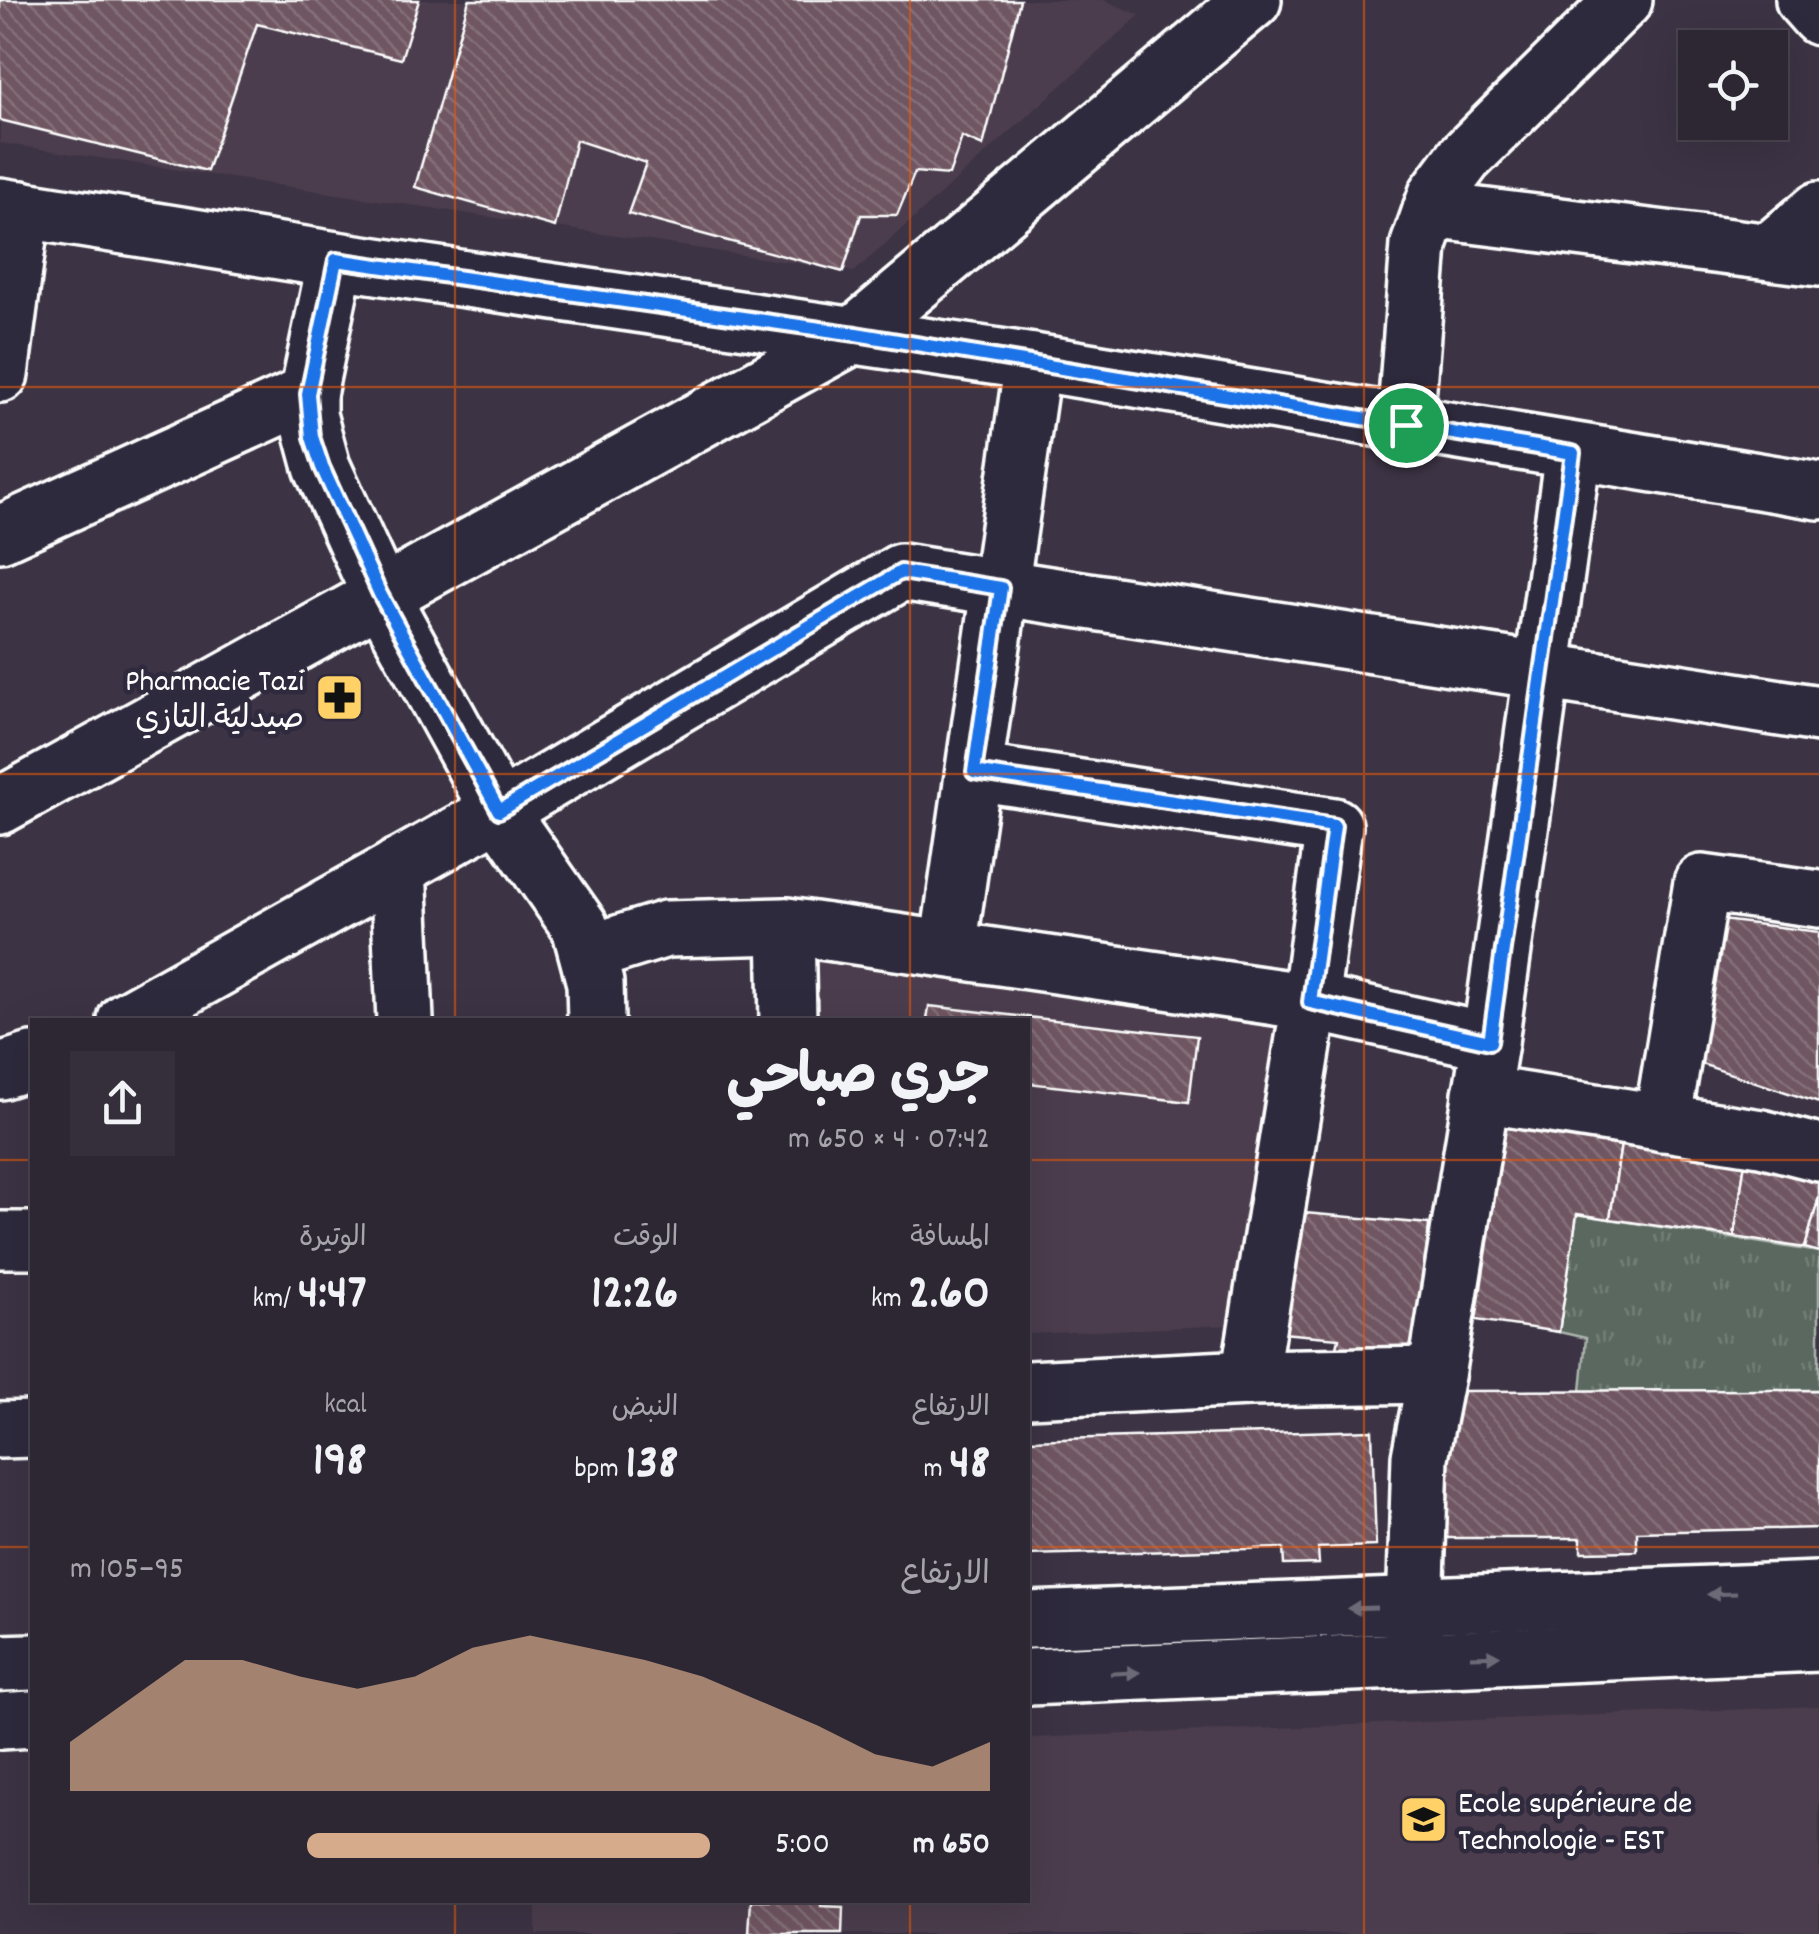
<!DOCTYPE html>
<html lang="ar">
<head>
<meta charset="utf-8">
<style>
  :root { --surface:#2d2633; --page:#352e3b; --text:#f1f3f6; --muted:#a7a5ac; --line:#48434e; --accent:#d6ab8b }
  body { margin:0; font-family:Dekko,"Playpen Sans Arabic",sans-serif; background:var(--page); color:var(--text); direction:rtl; height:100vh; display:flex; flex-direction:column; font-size:38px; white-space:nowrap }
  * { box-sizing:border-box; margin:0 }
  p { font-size:32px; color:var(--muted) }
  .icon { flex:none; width:55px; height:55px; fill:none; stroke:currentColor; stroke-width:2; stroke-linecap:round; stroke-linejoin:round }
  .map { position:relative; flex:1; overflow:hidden; direction:ltr }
  .sheet { position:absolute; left:30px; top:1018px; width:1000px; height:885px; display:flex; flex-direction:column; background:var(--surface); border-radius:0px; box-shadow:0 10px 40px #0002,0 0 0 2px var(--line); direction:rtl }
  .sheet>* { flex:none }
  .fabs { position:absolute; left:1678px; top:30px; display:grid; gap:20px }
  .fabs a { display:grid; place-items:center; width:110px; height:110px; border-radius:0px; background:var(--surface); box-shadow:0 10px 40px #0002,0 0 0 2px var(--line); font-size:50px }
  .pin { position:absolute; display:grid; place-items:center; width:85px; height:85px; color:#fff; margin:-42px; border:5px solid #fff; border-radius:50%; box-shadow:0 2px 10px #0007 }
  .round { display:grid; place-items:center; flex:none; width:105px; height:105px; border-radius:0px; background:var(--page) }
  .head { display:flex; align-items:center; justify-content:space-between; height:170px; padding:0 40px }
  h1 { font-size:55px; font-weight:700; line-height:75px }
  .stats { display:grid; grid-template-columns:repeat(3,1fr); gap:15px; height:170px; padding:10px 40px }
  .stats div { display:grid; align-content:center }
  .stats b { font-size:50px; font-weight:700 }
  .stats small { font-size:28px; font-weight:400 }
  .stats p { font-size:28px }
  .chart { height:280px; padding:20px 40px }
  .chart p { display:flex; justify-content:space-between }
  .chart svg { width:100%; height:180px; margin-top:10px; fill:var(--accent); opacity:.7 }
  ul { padding:0 40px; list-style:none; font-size:32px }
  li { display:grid; grid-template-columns:160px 120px 1fr; align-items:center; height:75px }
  li i { height:25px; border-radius:12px; background:var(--accent) }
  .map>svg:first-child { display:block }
  .built { fill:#4b3e4d }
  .grass { fill:url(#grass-tufts); stroke:#acb4ae; stroke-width:2.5 }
  .building { fill:url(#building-back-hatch); stroke:#fff; stroke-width:2.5 }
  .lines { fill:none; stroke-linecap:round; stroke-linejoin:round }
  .minor-casing { stroke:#fff; stroke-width:62 }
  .minor { stroke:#2f2a3d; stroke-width:55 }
  .oneway { fill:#6d6a77 }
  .route-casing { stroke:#fff; stroke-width:20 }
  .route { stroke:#1a73e8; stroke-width:12 }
  .grid { fill:none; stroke:#e8590c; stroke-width:2.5; stroke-opacity:0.55 }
  .labels { text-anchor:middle; stroke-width:9; stroke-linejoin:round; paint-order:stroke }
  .poi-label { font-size:32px; fill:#fff; stroke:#2f2a3d; text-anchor:end }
</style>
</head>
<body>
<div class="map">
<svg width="1819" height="1934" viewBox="0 0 1819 1934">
  <defs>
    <pattern id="grass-tufts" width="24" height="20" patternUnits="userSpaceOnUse" patternTransform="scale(2.5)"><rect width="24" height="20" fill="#5a685e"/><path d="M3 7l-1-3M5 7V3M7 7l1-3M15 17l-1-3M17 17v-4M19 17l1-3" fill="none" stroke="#737f76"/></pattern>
    <pattern id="building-back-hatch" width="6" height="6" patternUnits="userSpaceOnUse" patternTransform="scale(2.5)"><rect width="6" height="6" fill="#6f5762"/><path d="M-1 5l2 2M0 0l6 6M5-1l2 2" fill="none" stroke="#85707a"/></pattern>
  </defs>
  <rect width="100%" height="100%" fill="#3c3344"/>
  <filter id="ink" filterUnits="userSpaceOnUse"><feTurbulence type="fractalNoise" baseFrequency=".01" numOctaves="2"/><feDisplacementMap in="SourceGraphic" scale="20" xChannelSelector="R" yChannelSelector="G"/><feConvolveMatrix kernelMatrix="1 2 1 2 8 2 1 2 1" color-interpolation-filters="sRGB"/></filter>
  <g filter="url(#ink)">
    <g class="built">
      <path d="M 0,0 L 1104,0 L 1140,15 L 854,272 L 0,143 Z"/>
      <path d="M 806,953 L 1277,1024 L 1233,1325 L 1028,1334 L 1028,1020 L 809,1020 Z"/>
      <path d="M 1819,1706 L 1819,1934 L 536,1934 L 536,1900 L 1028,1900 L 1028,1738 Z"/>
    </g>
    <path class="grass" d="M 1577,1214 L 1819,1252 L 1819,1390 L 1581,1391 L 1586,1338 L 1559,1332 Z"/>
    <g class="building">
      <path d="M 0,0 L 419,0 L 401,59 L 257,24 L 207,171 L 0,120 Z"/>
      <path d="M 469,0 L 1020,0 L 983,146 L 962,137 L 949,175 L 915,172 L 897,215 L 861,215 L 843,272 L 628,214 L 646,163 L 576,140 L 555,227 L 415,187 Z"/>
      <path d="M 1722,920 L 1819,932 L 1819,1103 L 1701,1064 Z"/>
      <path d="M 929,1006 L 1197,1036 L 1189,1102 L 1028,1083 L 1028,1020 L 927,1020 Z"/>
      <path d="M 1507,1119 L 1622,1137 L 1610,1219 L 1577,1214 L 1559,1332 L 1476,1320 Z"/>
      <path d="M 1622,1137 L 1746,1155 L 1734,1237 L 1610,1219 Z"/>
      <path d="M 1746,1155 L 1819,1174 L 1819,1197 L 1805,1248 L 1734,1237 Z"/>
      <path d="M 1819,1197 L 1819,1252 L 1805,1248 Z"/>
      <path d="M 1293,1212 L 1429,1224 L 1417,1354 L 1337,1347 L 1339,1338 L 1282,1333 Z"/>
      <path d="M 1819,1390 L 1819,1528 L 1637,1532 L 1637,1551 L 1581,1552 L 1581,1538 L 1441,1538 L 1439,1460 L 1456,1391 Z"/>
      <path d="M 1372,1430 L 1376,1546 L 1318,1548 L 1319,1564 L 1284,1565 L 1283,1548 L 1028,1555 L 1028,1440 Z"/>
      <path d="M 751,1900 L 821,1900 L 821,1906 L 843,1907 L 842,1934 L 749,1934 Z"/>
    </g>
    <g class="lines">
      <defs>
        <g id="minor">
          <path d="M 1804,0 L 1819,17"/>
          <path d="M 0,206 L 336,260 L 1033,362 L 1819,491"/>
          <path d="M 1431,210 L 1819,258"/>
          <path d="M 1770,251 L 1819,210"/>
          <path d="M 0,374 L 22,209"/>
          <path d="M 308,394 L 308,415 L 322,467 L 380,594 L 499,811 L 580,927 L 595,983 L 596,1020"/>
          <path d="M 1405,425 L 1419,245 L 1437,194 L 1464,158 L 1624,0"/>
          <path d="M 0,534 L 308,394 L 336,260"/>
          <path d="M 974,772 L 1334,826 L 1310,1002 L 1490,1042 L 1573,453"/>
          <path d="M 0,806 L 856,334 L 1253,0"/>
          <path d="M 398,867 L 405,1020"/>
          <path d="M 786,926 L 788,1020"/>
          <path d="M 948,949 L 1033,362"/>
          <path d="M 589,953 L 666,929 L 786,926 L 1310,1002 L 1249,1378"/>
          <path d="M 126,1020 L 499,811 L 901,572 L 1819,714"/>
          <path d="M 0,1071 L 32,1061"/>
          <path d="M 1481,1094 L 1761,1138 L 1819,1153"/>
          <path d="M 1662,1123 L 1702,883 L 1819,899"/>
          <path d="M 0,1240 L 32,1240"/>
          <path d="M 1028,1389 L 1249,1378 L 1436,1375"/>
          <path d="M 0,1430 L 32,1429"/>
          <path d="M 1028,1620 L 1819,1590"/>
          <path d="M 1414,1643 L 1420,1457 L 1436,1375 L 1490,1042"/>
          <path d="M 0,1663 L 32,1662"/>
          <path d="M 1028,1677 L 1819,1643"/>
          <path d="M 0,1721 L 32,1719"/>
        </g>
      </defs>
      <use href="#minor" class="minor-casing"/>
      <use href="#minor" class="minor"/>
    </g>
    <defs><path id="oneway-solid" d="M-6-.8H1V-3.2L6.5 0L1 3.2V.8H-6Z" transform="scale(2.5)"/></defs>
    <g class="oneway">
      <use href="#oneway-solid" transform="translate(1722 1594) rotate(178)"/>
      <use href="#oneway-solid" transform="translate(1362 1608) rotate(178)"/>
      <use href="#oneway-solid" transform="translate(1485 1656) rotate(-2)"/>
      <use href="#oneway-solid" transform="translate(1125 1673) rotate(-3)"/>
    </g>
  </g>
  <g class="lines" filter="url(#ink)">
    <defs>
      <path id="route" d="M 336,260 L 856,334 L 1573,453 L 1490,1042 L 1310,1002 L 1334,826 L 974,772 L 1001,588 L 901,572 L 499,811 L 380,594 L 322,467 L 312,437 L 308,394 Z"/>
    </defs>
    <use href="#route" class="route-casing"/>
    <use href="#route" class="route"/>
  </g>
  <path class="grid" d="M 455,0 L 455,1020M 910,0 L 910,1020M 1364,0 L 1364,1934M 0,387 L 1819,387M 0,774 L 1819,774M 0,1160 L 32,1160M 1028,1160 L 1819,1160M 0,1547 L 32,1547M 1028,1547 L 1819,1547M 455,1900 L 455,1934M 910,1900 L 910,1934"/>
  <defs>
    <symbol id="pharmacy-square" viewBox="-11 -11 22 22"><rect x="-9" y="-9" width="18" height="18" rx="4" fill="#ffd166" stroke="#2f2a3d"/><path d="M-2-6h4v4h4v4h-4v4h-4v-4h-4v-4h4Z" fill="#111"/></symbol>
    <symbol id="university-square" viewBox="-11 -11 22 22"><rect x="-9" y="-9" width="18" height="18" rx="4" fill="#ffd166" stroke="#2f2a3d"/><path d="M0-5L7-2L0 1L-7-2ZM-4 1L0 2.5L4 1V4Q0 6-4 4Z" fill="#111"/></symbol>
  </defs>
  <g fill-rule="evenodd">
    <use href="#pharmacy-square" x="312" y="670" width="55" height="55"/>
    <use href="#university-square" x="1396" y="1792" width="55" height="55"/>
  </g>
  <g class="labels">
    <g class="poi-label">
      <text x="304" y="690">Pharmacie Tazi<tspan x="304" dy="37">صيدلية التازي</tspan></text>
      <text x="1458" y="1812" text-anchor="start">Ecole supérieure de<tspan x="1458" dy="37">Technologie - EST</tspan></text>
    </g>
  </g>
</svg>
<div class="fabs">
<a><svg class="icon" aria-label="locate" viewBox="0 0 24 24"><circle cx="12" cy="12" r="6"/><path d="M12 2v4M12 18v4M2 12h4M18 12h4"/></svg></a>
</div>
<div class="pin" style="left:1406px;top:425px;background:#1e9e55"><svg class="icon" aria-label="arrive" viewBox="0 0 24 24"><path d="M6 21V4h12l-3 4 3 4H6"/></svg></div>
<section class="sheet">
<div class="head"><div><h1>جري صباحي</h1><p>07:42 · 4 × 650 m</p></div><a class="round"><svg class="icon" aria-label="share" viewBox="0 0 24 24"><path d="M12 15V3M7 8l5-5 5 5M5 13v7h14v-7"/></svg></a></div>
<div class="stats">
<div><p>المسافة</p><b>2.60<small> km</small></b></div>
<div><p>الوقت</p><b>12:26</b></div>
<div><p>الوتيرة</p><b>4:47<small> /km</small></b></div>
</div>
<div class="stats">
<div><p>الارتفاع</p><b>48<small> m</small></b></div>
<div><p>النبض</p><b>138<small> bpm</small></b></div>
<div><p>kcal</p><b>198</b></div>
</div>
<div class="chart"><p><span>الارتفاع</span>95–105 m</p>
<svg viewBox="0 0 160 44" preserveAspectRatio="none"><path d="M0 44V32L10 22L20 12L30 12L40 16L50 19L60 16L70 9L80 6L90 9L100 12L110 16L120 22L130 28L140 35L150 38L160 32V44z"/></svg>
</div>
<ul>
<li><b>650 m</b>5:00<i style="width:63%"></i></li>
</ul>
</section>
</div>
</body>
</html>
